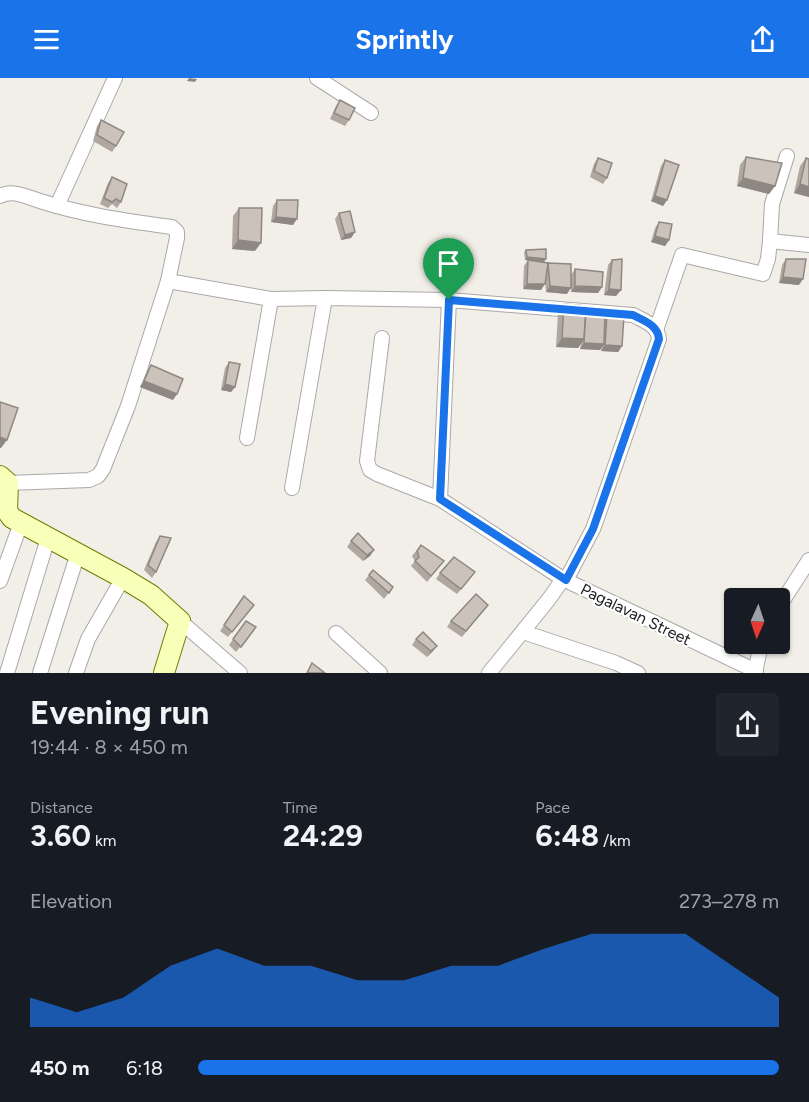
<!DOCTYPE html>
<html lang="en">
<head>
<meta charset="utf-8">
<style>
  :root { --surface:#171b24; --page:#20242c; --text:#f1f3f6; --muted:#9ea1a6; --accent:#1a73e8 }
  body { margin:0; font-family:Figtree,sans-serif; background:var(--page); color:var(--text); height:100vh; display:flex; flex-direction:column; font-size:22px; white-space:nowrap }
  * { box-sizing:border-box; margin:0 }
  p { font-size:20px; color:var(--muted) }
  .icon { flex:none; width:33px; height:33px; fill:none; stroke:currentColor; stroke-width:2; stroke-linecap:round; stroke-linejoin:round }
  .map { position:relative; height:595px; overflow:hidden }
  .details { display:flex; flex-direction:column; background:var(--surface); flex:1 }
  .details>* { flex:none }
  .needle { width:39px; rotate:183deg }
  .fabs { position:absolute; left:724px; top:510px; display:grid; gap:12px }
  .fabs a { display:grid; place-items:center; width:66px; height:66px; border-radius:6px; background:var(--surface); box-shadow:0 2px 4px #0004; font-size:30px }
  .pin { position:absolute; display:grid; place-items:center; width:51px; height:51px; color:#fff; margin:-62px -26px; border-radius:50% 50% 50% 0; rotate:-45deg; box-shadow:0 0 6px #0007 }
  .pin .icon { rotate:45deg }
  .round { display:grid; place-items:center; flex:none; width:63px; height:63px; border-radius:6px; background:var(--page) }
  .head { display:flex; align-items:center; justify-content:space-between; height:102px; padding:0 30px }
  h1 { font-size:33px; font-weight:700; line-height:45px }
  .metrics { display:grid; grid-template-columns:repeat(3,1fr); gap:9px; height:102px; padding:6px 30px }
  .metrics div { display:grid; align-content:center }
  .metrics b { font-size:30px; font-weight:700 }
  .metrics small { font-size:16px; font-weight:400 }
  .metrics p { font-size:16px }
  .chart { height:168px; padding:12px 30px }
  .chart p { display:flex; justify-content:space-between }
  .chart svg { width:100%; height:108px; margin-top:6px; fill:var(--accent); opacity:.7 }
  ul { padding:0 30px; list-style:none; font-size:20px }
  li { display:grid; grid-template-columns:96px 72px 1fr; align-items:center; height:45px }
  li i { height:15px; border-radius:8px; background:var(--accent) }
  header { display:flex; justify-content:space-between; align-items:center; height:78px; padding:0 30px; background:var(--accent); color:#fff; font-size:27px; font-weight:700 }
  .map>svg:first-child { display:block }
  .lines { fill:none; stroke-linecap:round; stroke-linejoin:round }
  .street-casing { stroke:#a9a9a9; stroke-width:16 }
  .secondary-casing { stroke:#6b8100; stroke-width:22 }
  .street { stroke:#fff; stroke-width:14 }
  .secondary { stroke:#f7ffb9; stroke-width:20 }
  .wall { fill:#afa7a0 }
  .shaded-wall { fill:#8e8882 }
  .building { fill:#cbc2ba; stroke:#8e8882; stroke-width:1.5 }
  .route-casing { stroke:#fff; stroke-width:12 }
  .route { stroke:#1a73e8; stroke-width:8 }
  .labels { text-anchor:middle; stroke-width:4.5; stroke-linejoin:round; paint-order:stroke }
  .street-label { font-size:16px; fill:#222; stroke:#fff }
</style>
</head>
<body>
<header><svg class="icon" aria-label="menu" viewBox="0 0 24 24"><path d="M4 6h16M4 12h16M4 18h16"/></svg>Sprintly<svg class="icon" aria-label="share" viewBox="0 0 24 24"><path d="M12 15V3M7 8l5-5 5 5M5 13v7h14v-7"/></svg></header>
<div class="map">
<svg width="809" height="595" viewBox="0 0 809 595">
  <rect width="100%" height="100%" fill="#f2efe8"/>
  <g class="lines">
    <defs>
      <g id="street">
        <path d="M 317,0 L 371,35"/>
        <path d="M 787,78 L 772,126 L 770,163 L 809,167"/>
        <path d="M 0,118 C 12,111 27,119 40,123 C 83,137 128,143 172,149 L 177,154 L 177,160 L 168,203 L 271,221 L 325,220 L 449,222"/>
        <path d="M 57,128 L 115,0"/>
        <path d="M 656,252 L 682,177 L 763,196 L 768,181 L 770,163"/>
        <path d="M 382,260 L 367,383 L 370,392 L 377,396 L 440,421 L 563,501 L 756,593"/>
        <path d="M 247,360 L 271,221"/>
        <path d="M 8,405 L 89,402 L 98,398 L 103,391 L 128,328 L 168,203"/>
        <path d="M 292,410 L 325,220"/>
        <path d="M 440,421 L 449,222 L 633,237 C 644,243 658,247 659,261 L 597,440 L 593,451 L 566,502"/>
        <path d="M 0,503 L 21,445"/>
        <path d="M 780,527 L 809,482"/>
        <path d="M 180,543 L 240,595"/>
        <path d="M 523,554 L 616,585 L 638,595"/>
        <path d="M 336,555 L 380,595"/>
        <path d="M 7,595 L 48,460"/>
        <path d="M 40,595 L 78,475"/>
        <path d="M 76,595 L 88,561 L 123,500"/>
        <path d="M 489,595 L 549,521 L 563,501"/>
        <path d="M 755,595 L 761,566"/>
      </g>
      <path id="secondary" d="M 0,398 L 8,405 L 7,433 L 12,440 L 123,500 L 151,517 L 180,543 L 164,595"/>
    </defs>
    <use href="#street" class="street-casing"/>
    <use href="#secondary" class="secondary-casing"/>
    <use href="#street" class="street"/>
    <use href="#secondary" class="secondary"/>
  </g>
  <g class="wall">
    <path d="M 340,22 L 349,42 L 345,48 L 330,41 L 336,28 Z"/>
    <path d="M 101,42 L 116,68 L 112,74 L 93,63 L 97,48 Z"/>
    <path d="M 746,79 L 775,108 L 769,116 L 737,108 L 740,87 Z"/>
    <path d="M 598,80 L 607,100 L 603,106 L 590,99 L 594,86 Z"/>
    <path d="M 806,80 L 809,81 L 809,119 L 794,115 L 800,88 Z"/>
    <path d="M 665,82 L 667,122 L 663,128 L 651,123 L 661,88 Z"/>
    <path d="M 112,99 L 121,124 L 117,130 L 112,126 L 108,130 L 100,126 L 108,105 Z"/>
    <path d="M 277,122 L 293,147 L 271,144 L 273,128 Z"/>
    <path d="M 239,130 L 255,173 L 232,171 L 233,138 Z"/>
    <path d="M 339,135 L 355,154 L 351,160 L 341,162 L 335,141 Z"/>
    <path d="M 659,144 L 669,162 L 665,168 L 651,164 L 655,150 Z"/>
    <path d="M 526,172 L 544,184 L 532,183 L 548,185 L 567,216 L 546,214 L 545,203 L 541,212 L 523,211 L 524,188 L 528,182 L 525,182 L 524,174 Z"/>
    <path d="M 786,181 L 799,207 L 779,205 L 782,187 Z"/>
    <path d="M 612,182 L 621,212 L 616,218 L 604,217 L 608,187 Z"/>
    <path d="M 575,191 L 602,209 L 598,215 L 571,214 L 571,197 Z"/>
    <path d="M 564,226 L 605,239 L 607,236 L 622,268 L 618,274 L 601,273 L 602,269 L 600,272 L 580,271 L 581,266 L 578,270 L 556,269 L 558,235 Z"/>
    <path d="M 229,284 L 235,309 L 231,314 L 221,312 L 225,290 Z"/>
    <path d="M 151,287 L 173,322 L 140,309 L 147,293 Z"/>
    <path d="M 160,458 L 156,494 L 152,500 L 144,492 L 156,464 Z"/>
    <path d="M 351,463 L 374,472 L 370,478 L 363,483 L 347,469 Z"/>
    <path d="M 421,467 L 444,483 L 427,504 L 411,488 L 415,483 L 412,478 Z"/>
    <path d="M 373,492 L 393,509 L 384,521 L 365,502 Z"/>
    <path d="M 440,495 L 471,499 L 457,516 L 436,501 Z"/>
    <path d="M 244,518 L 254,527 L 228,559 L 220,553 Z"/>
    <path d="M 488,527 L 462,559 L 447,549 L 451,543 Z"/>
    <path d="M 246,543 L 256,549 L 236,574 L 229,567 Z"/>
    <path d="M 416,561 L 437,568 L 433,573 L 427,579 L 412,567 Z"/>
  </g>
  <g class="shaded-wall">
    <path d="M 189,0 L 197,1 L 195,4 L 187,3 Z"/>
    <path d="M 743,100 L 775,108 L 769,116 L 737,108 Z"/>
    <path d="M 800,106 L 809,109 L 809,119 L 794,115 Z"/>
    <path d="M 655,118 L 667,122 L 663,128 L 651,123 Z"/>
    <path d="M 276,139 L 297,141 L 293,147 L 271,144 Z"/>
    <path d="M 355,154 L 351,160 L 341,162 L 345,157 Z"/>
    <path d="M 655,158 L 669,162 L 665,168 L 651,164 Z"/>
    <path d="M 238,162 L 261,165 L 255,173 L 232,171 Z"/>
    <path d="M 527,179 L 546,181 L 544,184 L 525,182 Z"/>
    <path d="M 783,199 L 803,201 L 799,207 L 779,205 Z"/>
    <path d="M 527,206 L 545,206 L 541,212 L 523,211 Z"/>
    <path d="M 550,208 L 571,210 L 567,216 L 546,214 Z"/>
    <path d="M 575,208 L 602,209 L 598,215 L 571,214 Z"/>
    <path d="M 609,211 L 621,212 L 616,218 L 604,217 Z"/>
    <path d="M 562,260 L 584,261 L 578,270 L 556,269 Z"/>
    <path d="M 584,265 L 604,266 L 600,272 L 580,271 Z"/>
    <path d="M 605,267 L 622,268 L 618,274 L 601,273 Z"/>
    <path d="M 144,303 L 177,316 L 173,322 L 140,309 Z"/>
    <path d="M 225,306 L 235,309 L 231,314 L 221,312 Z"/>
    <path d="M 0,359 L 7,362 L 1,370 L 0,370 Z"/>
    <path d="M 374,472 L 370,478 L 363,483 L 367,477 Z"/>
    <path d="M 437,568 L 433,573 L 427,579 L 431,573 Z"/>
  </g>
  <g class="building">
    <path d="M 340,22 L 355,30 L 349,42 L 334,35 Z"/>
    <path d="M 101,42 L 124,54 L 116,68 L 97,57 Z"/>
    <path d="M 746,79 L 782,85 L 775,108 L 743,100 Z"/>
    <path d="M 598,80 L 612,85 L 607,100 L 594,93 Z"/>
    <path d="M 806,80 L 809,81 L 809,109 L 800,106 Z"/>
    <path d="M 665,82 L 679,87 L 667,122 L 655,118 Z"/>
    <path d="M 112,99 L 127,106 L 121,124 L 116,121 L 112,124 L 104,120 Z"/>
    <path d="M 277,122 L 298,122 L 297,141 L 276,139 Z"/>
    <path d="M 239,130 L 262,130 L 261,165 L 238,162 Z"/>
    <path d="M 350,133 L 355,154 L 345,157 L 339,135 Z"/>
    <path d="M 659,144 L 672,146 L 669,162 L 655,158 Z"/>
    <path d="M 546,171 L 546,181 L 527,179 L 526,172 Z"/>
    <path d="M 622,181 L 621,212 L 609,211 L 612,182 Z"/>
    <path d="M 786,181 L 806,181 L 803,201 L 783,199 Z"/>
    <path d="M 528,182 L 548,185 L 545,206 L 527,206 Z"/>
    <path d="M 548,185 L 571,186 L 571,210 L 550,208 Z"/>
    <path d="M 575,191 L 603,194 L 602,209 L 575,208 Z"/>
    <path d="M 564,226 L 586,228 L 584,261 L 562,260 Z"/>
    <path d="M 586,233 L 605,234 L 604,266 L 584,265 Z"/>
    <path d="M 607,236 L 624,237 L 622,268 L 605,267 Z"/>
    <path d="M 229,284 L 240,286 L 235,309 L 225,306 Z"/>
    <path d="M 151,287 L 183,301 L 177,316 L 144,303 Z"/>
    <path d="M 0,324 L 18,330 L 7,362 L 0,359 Z"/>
    <path d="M 358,455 L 374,472 L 367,477 L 351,463 Z"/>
    <path d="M 160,458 L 171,460 L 156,494 L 148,487 Z"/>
    <path d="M 421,467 L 444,483 L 431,498 L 415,483 L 419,479 L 417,473 Z"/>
    <path d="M 454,479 L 475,494 L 461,511 L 440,495 Z"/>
    <path d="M 373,492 L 393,509 L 389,515 L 369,497 Z"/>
    <path d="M 476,516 L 488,527 L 466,553 L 451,543 Z"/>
    <path d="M 244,518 L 254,527 L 232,554 L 224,547 Z"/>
    <path d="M 246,543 L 256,549 L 241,569 L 233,561 Z"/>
    <path d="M 423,554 L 437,568 L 431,573 L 416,561 Z"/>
    <path d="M 312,585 L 325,595 L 307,595 Z"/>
  </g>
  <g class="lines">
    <defs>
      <path id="route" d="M 449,222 L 633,237 C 644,243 658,247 659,261 L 593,451 L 566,502 L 440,421 Z"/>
    </defs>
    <use href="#route" class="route-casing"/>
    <use href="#route" class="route"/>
  </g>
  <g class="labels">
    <g class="street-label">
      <text transform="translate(636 536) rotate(26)" y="6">Pagalavan Street</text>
    </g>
  </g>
</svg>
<div class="fabs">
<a><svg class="needle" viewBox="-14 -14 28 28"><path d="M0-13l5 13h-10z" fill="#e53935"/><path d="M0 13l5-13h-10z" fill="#9ea1a6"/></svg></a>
</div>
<div class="pin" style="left:449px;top:222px;background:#1e9e55"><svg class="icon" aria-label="arrive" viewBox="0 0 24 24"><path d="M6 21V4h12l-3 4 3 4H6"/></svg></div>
</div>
<section class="details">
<div class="head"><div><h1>Evening run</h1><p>19:44 · 8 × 450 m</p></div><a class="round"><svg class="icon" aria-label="share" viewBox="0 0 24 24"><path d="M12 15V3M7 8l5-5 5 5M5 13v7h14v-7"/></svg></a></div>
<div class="metrics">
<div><p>Distance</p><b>3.60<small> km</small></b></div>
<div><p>Time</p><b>24:29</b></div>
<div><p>Pace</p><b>6:48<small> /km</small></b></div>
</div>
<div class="chart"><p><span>Elevation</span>273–278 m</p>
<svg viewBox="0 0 160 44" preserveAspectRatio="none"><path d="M0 44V32L10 38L20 32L30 19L40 12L50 19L60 19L70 25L80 25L90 19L100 19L110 12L120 6L130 6L140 6L150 19L160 32V44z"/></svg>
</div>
<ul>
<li><b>450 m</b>6:18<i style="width:100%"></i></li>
</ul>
</section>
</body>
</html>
